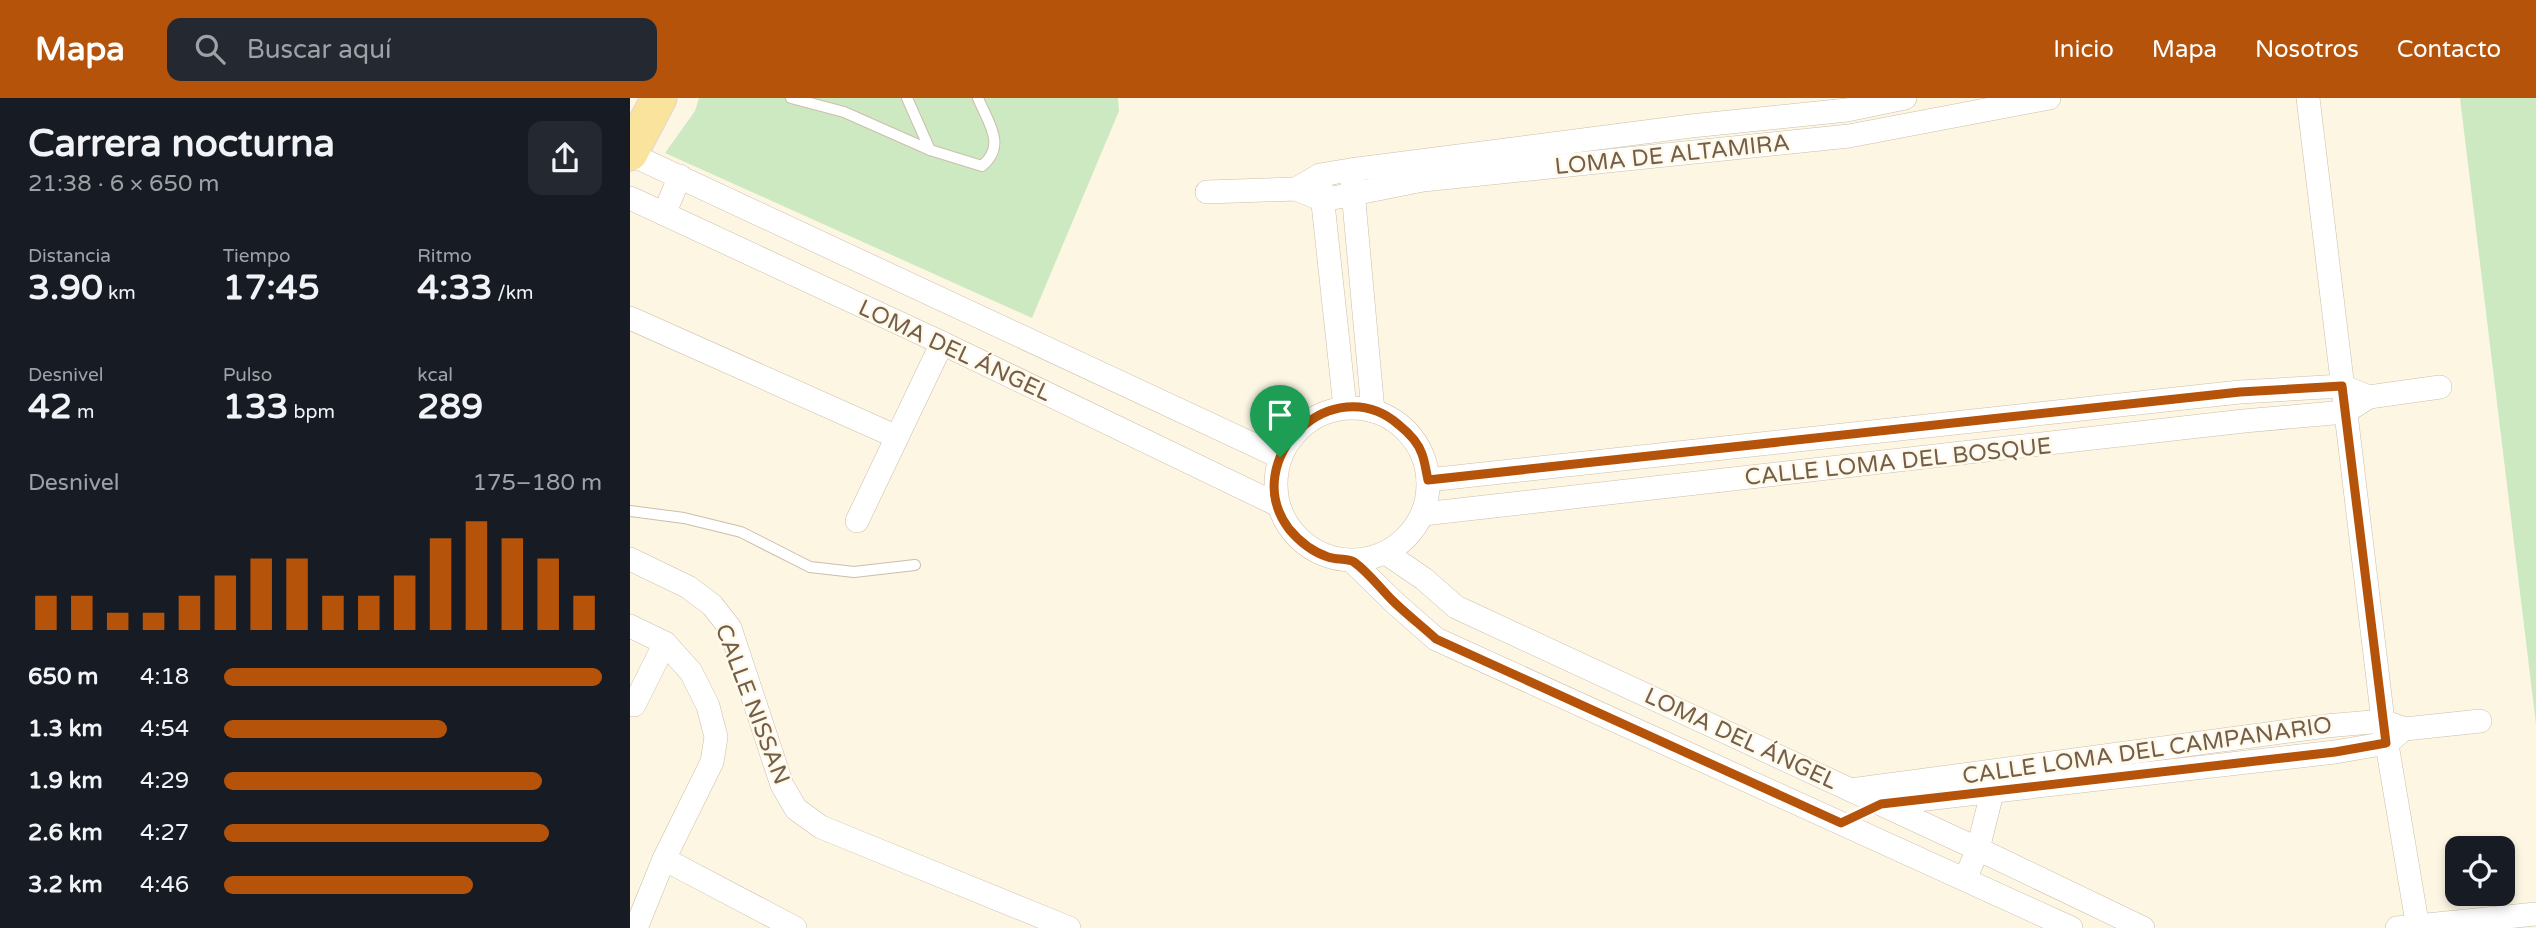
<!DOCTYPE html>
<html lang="es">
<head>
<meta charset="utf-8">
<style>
  :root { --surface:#171b24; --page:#242831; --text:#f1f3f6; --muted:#9ea1a6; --accent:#b45309 }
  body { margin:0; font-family:"Varela Round",sans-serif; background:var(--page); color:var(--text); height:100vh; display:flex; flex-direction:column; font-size:26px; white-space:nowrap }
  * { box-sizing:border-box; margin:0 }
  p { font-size:23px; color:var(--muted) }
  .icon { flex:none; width:38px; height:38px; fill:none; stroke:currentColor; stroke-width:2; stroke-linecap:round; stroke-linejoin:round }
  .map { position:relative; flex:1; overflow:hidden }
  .panel { display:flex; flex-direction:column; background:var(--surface); width:630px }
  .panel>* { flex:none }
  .controls { position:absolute; left:1815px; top:738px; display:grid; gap:14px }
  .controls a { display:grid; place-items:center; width:70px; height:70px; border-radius:14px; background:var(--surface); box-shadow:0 4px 10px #0003; font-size:35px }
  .pin { position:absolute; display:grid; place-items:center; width:60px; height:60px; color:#fff; margin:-72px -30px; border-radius:50% 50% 50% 0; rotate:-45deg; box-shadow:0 0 7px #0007 }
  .pin .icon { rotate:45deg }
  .round { display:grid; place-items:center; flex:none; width:74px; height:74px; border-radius:14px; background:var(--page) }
  .overview { display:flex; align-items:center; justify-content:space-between; height:119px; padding:0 28px }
  h1 { font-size:38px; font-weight:700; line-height:52px }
  .figures { display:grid; grid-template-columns:repeat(3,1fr); gap:10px; height:119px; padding:7px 28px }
  .figures div { display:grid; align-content:center }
  .figures b { font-size:35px; font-weight:700 }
  .figures small { font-size:19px; font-weight:400 }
  .figures p { font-size:19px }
  .chart { height:196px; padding:14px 28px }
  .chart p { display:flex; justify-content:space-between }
  .chart svg { width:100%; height:126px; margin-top:7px; stroke:var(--accent); stroke-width:6 }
  ul { padding:0 28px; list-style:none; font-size:23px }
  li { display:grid; grid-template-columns:112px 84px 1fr; align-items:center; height:52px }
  li i { height:18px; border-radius:9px; background:var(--accent) }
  header { display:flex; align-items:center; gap:42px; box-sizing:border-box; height:98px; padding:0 35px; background:var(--accent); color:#fff }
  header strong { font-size:33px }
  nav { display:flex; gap:38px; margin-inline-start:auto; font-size:24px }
  .search { width:490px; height:63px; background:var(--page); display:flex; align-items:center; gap:18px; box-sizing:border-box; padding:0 24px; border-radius:14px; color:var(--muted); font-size:26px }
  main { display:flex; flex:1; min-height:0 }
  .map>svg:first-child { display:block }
  .green { fill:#cde9c2 }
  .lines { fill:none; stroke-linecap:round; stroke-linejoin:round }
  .service-casing { stroke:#cdbeaa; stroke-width:12 }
  .minor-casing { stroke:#cdbeaa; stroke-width:24 }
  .primary-casing { stroke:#ded8d3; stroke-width:37 }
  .service { stroke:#fff; stroke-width:10 }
  .minor { stroke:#fff; stroke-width:23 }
  .primary { stroke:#fae39c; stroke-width:35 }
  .route-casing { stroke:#fff; stroke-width:14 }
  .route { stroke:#b45309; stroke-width:9 }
  .labels { text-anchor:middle; stroke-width:5; stroke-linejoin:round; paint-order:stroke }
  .street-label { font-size:23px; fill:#745e49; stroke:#fff9e9 }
</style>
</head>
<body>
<header>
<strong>Mapa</strong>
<div class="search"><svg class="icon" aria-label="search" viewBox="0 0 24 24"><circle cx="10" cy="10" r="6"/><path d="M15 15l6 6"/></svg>Buscar aquí</div>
<nav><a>Inicio</a><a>Mapa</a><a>Nosotros</a><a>Contacto</a></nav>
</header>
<main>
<section class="panel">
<div class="overview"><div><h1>Carrera nocturna</h1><p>21:38 · 6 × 650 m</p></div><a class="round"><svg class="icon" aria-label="share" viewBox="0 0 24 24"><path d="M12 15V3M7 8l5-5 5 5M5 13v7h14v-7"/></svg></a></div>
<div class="figures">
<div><p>Distancia</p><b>3.90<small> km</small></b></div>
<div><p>Tiempo</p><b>17:45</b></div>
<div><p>Ritmo</p><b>4:33<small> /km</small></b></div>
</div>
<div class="figures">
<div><p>Desnivel</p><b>42<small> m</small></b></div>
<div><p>Pulso</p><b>133<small> bpm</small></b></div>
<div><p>kcal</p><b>289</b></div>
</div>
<div class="chart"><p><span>Desnivel</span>175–180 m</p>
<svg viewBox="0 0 160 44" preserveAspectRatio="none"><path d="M5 44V32M15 44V32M25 44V38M35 44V38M45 44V32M55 44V25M65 44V19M75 44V19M85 44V32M95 44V32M105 44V25M115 44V12M125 44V6M135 44V12M145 44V19M155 44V32"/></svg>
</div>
<ul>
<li><b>650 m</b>4:18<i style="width:100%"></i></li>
<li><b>1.3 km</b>4:54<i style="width:59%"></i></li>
<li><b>1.9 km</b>4:29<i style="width:84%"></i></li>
<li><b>2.6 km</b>4:27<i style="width:86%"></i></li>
<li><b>3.2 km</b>4:46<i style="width:66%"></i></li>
</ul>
</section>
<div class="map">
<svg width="1906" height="830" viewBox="0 0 1906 830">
  <rect width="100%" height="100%" fill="#fcf6e3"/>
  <g class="green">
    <path d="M 69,0 L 488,0 L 489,13 L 402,220 L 35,55 L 65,13 Z"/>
    <path d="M 1830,0 L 1906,0 L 1906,626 Z"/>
  </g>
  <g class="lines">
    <defs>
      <g id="service">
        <path d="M 161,0 L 214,14 L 300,52 L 352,68 C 377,47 358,25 348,0"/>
        <path d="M 277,0 L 300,52"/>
        <path d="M 0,413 L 54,420 L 111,434 L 180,469 L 224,474 L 285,467"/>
      </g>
      <g id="minor">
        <path d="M 1678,0 L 1753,623 L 1788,830"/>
        <path d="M 0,56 L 650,359"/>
        <path d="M 722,82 L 743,313"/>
        <path d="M 691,87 L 715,309"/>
        <path d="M 666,91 L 690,77 L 720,72 L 1061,28 L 1217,12 L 1275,0"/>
        <path d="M 577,94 L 666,91 L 693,102 L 793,82 L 1219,38 L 1419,0"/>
        <path d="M 0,100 L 312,245 L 648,407"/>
        <path d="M 34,116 L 50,78"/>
        <path d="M 0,220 L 267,339"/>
        <circle cx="722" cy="386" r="76"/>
        <path d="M 798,382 L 1610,294 L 1712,288 L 1739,299"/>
        <path d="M 793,416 L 1614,323 L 1715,314 L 1739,299 L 1810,289"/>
        <path d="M 227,423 L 312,245"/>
        <path d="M 756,455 L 794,481 L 826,509 L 1348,751 L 1513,830"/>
        <path d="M 0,461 L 58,489 L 82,507 L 100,530 L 152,687 L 166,711 L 191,729 L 439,830"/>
        <path d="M 722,463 L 766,506 L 806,541 L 1441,830"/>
        <path d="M 0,528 L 35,545 L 61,574 L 78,608 L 86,639 L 82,664 L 34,761 L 6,830"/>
        <path d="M 4,607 L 35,545"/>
        <path d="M 1221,692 L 1696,628 L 1753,623 L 1775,631 L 1850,623"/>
        <path d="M 1252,706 L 1705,654 L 1757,645 L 1768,636"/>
        <path d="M 34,761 L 165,830"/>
        <path d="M 1335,781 L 1348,751 L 1362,695"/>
        <path d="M 1767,830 L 1906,816"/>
      </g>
      <path id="primary" d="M 0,55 L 29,0"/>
    </defs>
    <use href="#service" class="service-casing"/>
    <use href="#minor" class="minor-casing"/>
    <use href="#primary" class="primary-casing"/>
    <use href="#service" class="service"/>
    <use href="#minor" class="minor"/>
    <use href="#primary" class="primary"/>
  </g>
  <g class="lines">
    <defs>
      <path id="route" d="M 1712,288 L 1756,645 L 1705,654 L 1251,706 L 1211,725 L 806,541 C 792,528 776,516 762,502 C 750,490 738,474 724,464 C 717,460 706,462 698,459 C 683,454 669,443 659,431 C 607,362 703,269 769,327 C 779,335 788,344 792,356 C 795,364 796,373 798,382 L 1610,294 Z"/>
    </defs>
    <use href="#route" class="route-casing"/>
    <use href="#route" class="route"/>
  </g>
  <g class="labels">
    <g class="street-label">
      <text transform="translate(1042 56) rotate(-6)" y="8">LOMA DE ALTAMIRA</text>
      <text transform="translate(325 252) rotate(25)" y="8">LOMA DEL ÁNGEL</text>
      <text transform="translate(1268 363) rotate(-6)" y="8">CALLE LOMA DEL BOSQUE</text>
      <text transform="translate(123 606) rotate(69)" y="8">CALLE NISSAN</text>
      <text transform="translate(1111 640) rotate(25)" y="8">LOMA DEL ÁNGEL</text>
      <text transform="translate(1517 652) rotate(-8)" y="8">CALLE LOMA DEL CAMPANARIO</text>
    </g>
  </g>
</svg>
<div class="controls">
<a><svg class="icon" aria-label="locate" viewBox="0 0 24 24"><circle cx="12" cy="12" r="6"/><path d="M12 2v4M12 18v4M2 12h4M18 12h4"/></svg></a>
</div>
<div class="pin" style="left:650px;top:359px;background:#1e9e55"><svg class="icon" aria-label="arrive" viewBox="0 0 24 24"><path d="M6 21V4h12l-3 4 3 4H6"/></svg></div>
</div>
</main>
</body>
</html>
